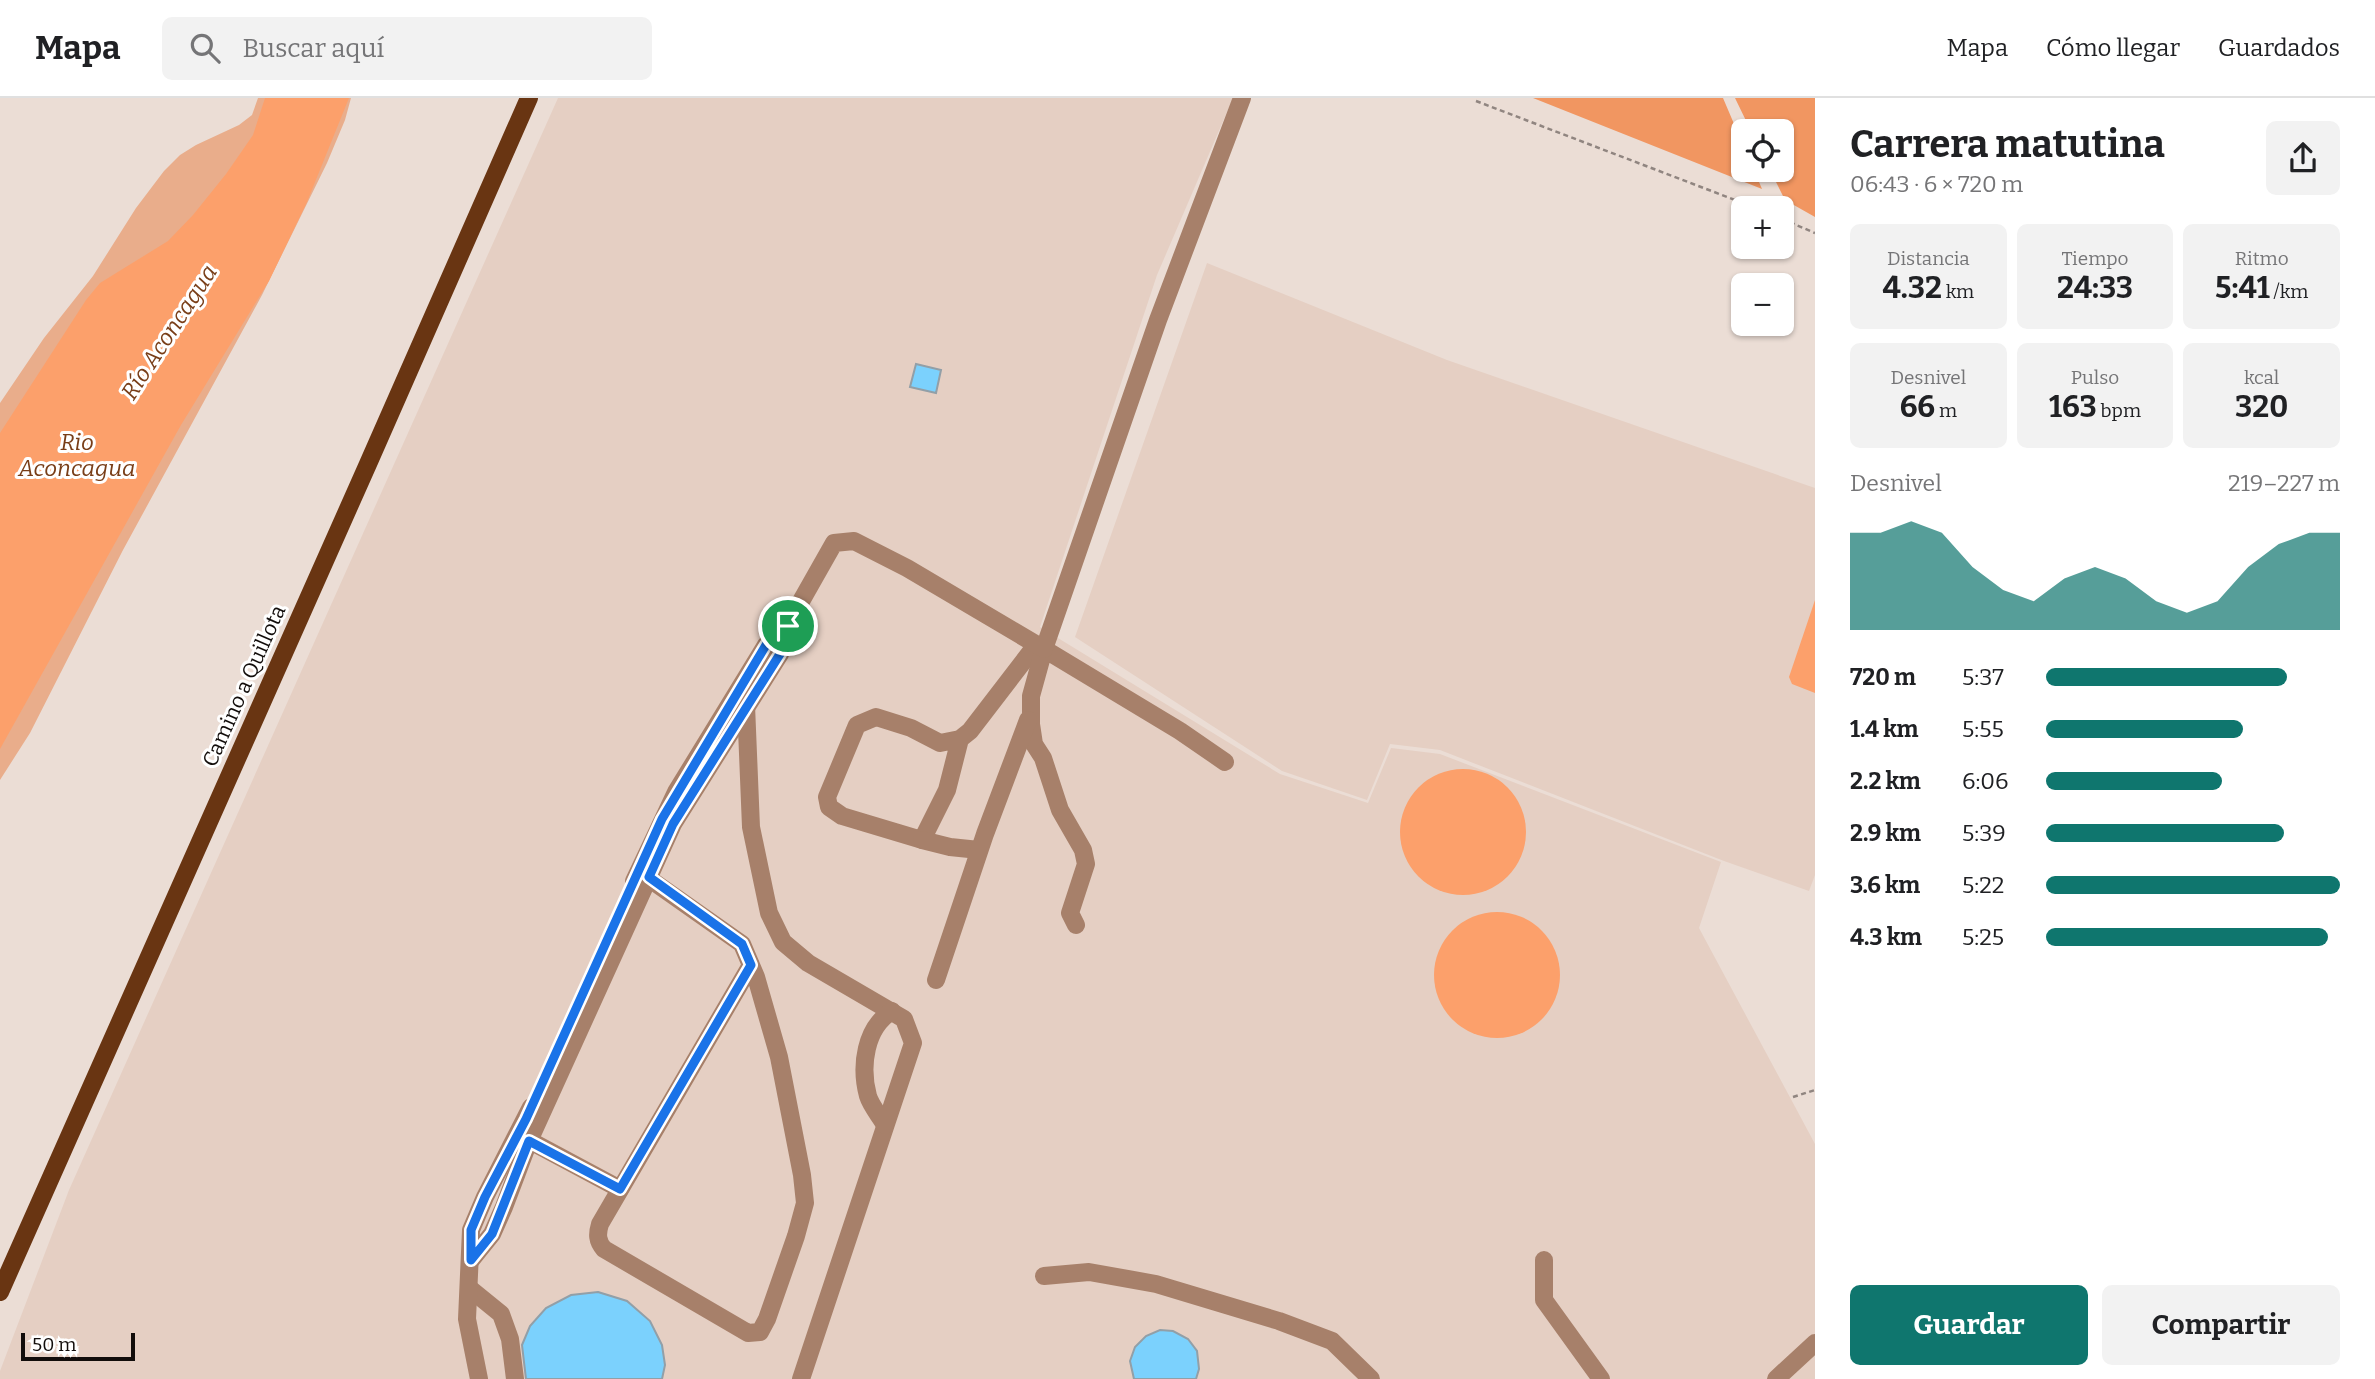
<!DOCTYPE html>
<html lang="es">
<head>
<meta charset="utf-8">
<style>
  :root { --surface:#fff; --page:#f2f2f2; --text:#202124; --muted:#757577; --line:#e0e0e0; --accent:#0f766e }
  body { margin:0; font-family:Bitter,serif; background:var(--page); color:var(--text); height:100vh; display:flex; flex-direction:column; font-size:26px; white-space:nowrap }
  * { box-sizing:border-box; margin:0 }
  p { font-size:23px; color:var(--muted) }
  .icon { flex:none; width:38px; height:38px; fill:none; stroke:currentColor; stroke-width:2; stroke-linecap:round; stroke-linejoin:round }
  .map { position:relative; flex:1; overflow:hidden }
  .side { display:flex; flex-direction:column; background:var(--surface); width:560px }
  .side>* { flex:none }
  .tools { position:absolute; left:1731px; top:21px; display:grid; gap:14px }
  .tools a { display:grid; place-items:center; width:63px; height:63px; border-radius:10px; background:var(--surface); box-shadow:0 2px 5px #0004; font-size:35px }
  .scale { position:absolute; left:21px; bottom:18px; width:114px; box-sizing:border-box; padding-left:7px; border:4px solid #120d0b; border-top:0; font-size:19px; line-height:24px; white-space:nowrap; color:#120d0b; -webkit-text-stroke:5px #fff; paint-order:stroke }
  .pin { position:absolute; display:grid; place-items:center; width:60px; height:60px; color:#fff; margin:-30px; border:4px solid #fff; border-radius:50%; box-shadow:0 2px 7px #0007 }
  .round { display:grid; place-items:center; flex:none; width:74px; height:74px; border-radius:10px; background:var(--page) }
  .summary { display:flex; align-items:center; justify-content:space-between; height:119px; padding:0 35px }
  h1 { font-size:38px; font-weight:700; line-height:52px }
  .stats { display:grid; grid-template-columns:repeat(3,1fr); gap:10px; height:119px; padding:7px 35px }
  .stats div { display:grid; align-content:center; border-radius:10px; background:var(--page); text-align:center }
  .stats b { font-size:30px; font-weight:700 }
  .stats small { font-size:19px; font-weight:400 }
  .stats p { font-size:19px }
  .chart { height:196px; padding:14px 35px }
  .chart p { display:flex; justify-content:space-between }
  .chart svg { width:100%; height:126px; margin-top:7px; fill:var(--accent); opacity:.7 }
  .button { display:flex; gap:14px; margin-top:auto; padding:14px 35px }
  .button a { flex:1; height:80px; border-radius:10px; background:var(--accent); color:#fff; font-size:28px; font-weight:700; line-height:80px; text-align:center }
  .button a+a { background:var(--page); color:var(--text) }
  ul { padding:0 35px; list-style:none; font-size:23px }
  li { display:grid; grid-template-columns:112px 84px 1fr; align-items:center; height:52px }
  li i { height:18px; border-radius:9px; background:var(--accent) }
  header { display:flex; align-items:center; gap:42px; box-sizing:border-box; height:98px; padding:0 35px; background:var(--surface); border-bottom:2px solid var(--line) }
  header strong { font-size:33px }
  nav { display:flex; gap:38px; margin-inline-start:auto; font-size:24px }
  .search { width:490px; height:63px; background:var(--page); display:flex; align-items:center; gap:18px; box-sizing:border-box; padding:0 24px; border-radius:10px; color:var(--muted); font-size:26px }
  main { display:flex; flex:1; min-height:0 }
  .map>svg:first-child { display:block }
  .built { fill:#e5cfc3 }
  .green { fill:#e9ad8b }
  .forest { fill:#f19661 }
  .water { fill:#fca06b }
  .building { fill:#7bd1fd; stroke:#929fa7; stroke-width:2 }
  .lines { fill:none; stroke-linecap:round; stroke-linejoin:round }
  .path { stroke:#908580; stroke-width:2.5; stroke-dasharray:5 3.5; stroke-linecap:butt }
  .minor { stroke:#a7806a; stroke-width:18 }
  .major { stroke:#693512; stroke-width:18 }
  .route-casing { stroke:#fff; stroke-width:14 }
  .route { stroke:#1a73e8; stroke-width:9 }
  .labels { text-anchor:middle; stroke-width:6; stroke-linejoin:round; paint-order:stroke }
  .street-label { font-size:21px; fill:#120d0b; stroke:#fff }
  .water-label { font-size:23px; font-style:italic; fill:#793e18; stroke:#fff }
</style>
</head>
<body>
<header>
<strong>Mapa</strong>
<div class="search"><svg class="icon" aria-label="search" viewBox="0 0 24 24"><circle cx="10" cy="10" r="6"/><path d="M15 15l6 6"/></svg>Buscar aquí</div>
<nav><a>Mapa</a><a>Cómo llegar</a><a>Guardados</a></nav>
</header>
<main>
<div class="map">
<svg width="1815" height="1281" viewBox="0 0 1815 1281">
  <rect width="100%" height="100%" fill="#ebddd5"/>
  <g class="built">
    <path d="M 558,0 L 1233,0 L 1157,177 L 1040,529 L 1280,676 L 1368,705 L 1391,650 L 1440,656 L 1721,764 L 1699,830 L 1815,1046 L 1815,1281 L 0,1281 L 0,1273 L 69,1092 Z"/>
    <path d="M 1207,165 L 1447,262 L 1815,390 L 1815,777 L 1809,793 L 1724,763 L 1440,652 L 1390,646 L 1367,702 L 1282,673 L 1075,539 Z"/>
  </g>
  <path class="green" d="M 258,0 L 351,0 L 345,22 L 327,65 L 262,197 L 123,452 L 30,635 L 0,682 L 0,305 L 44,240 L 93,178 L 136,110 L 164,73 L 180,57 L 196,47 L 239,27 L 252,17 Z"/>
  <g class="forest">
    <path d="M 1533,0 L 1723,0 L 1743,47 L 1743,72 L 1754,72 L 1762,91 Z"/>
    <path d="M 1735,0 L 1815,0 L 1815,119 L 1785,102 L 1770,72 L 1782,72 L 1782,33 L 1751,33 Z"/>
  </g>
  <g class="water">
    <path d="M 265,0 L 349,0 L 307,104 L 269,183 L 181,327 L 0,651 L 0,335 L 86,202 L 100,185 L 168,143 L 193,117 L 226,76 L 253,37 Z"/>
    <path d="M 1815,502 L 1815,595 L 1792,586 L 1789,579 Z"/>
    <circle cx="1463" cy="734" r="63"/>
    <circle cx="1497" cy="877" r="63"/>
  </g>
  <g class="building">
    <path d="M 916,266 L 941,272 L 936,295 L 910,289 Z"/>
    <path d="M 598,1194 L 627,1203 L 650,1223 L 662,1247 L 665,1267 L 662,1281 L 526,1281 L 522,1247 L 530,1228 L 546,1210 L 571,1197 Z"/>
    <path d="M 1160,1232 L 1173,1233 L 1188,1241 L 1197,1253 L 1199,1271 L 1196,1281 L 1134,1281 L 1130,1263 L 1135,1249 L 1146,1238 Z"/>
  </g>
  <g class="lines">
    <g class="path">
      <path d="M 1476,3 L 1756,110"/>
      <path d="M 1782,121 L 1815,135"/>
      <path d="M 1793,999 L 1815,992"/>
    </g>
    <g class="minor">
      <path d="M 746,607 L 751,729 L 769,815 L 783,844 L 808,865 L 904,921 L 913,945 L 801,1281"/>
      <path d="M 960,641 L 947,692 L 922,742 L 842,718 L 829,709 L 827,699 L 857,627 L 876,619 L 911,630 L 940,645 L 960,641 L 970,633 L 1036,547"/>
      <path d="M 922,742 L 950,749 L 979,752"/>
      <path d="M 641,775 L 742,846 L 756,879 L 779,959 L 802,1077 L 805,1105 L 796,1138 L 767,1221 L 760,1234 L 748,1235 L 604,1151 C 597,1143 597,1136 600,1126 L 751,867"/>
      <path d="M 634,783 L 676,694 L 766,547 L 787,528"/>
      <path d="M 1076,827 L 1070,815 L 1086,766 L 1083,752 L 1060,712 L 1043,660 L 1034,646 L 1031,626 L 1031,598 L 1044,551 L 1180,633 L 1225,664"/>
      <path d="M 936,882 L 985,736 L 1028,622"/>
      <path d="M 885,1027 C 880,1018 871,1008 868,998 C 860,968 865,930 892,913"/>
      <path d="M 521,1038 L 620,1091"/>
      <path d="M 471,1162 L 492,1136 L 504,1109 L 529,1043 L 673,726 L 780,556 L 787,528 L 834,445 L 854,443 L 907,470 L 1044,551 L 1158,222 L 1242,0"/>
      <path d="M 1544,1162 L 1544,1202 L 1601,1281"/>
      <path d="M 1044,1178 L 1089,1174 L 1156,1186 L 1279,1223 L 1332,1243 L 1371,1281"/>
      <path d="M 469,1190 L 501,1216 L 510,1241 L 515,1281"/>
      <path d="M 479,1281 L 467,1221 L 471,1132 L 485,1099 L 531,1009"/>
      <path d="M 1776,1281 L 1815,1245"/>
    </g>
    <path class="major" d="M 0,1194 L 368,366 L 529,0"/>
  </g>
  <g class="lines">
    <defs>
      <path id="route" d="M 788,528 L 780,556 L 673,726 L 649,779 L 742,846 L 751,867 L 620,1091 L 529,1043 L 492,1136 L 471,1162 L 471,1132 L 485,1099 L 526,1021 L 662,721 L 766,547 Z"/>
    </defs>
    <use href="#route" class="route-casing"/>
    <use href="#route" class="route"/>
  </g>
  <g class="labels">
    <g class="street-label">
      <text transform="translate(244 588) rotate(-66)" y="7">Camino a Quillota</text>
    </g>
    <g class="water-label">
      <text transform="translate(169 234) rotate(-57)" y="8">Río Aconcagua</text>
      <text x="77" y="352">Rio<tspan x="77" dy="26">Aconcagua</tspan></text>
    </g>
  </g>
</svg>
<div class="tools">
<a><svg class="icon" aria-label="locate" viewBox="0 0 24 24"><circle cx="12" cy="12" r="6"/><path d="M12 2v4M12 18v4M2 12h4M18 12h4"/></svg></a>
<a>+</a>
<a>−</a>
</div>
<div class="scale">50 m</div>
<div class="pin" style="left:788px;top:528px;background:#1e9e55"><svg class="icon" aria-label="arrive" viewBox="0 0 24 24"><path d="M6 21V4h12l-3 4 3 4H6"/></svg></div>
</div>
<section class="side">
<div class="summary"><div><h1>Carrera matutina</h1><p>06:43 · 6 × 720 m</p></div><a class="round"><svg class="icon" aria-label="share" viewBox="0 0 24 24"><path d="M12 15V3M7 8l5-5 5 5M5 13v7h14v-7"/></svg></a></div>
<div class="stats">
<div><p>Distancia</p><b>4.32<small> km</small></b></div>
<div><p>Tiempo</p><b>24:33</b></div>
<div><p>Ritmo</p><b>5:41<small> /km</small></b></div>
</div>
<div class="stats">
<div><p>Desnivel</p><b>66<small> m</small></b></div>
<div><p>Pulso</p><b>163<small> bpm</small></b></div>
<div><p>kcal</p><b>320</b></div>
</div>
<div class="chart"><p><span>Desnivel</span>219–227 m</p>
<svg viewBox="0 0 160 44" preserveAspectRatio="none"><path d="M0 44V10L10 10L20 6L30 10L40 22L50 30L60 34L70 26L80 22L90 26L100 34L110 38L120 34L130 22L140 14L150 10L160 10V44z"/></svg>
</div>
<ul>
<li><b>720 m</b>5:37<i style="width:82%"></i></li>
<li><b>1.4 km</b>5:55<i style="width:67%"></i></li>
<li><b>2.2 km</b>6:06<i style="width:60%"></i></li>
<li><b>2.9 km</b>5:39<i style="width:81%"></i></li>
<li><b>3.6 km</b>5:22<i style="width:100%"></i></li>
<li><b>4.3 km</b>5:25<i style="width:96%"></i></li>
</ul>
<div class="button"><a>Guardar</a><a>Compartir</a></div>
</section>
</main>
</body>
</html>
